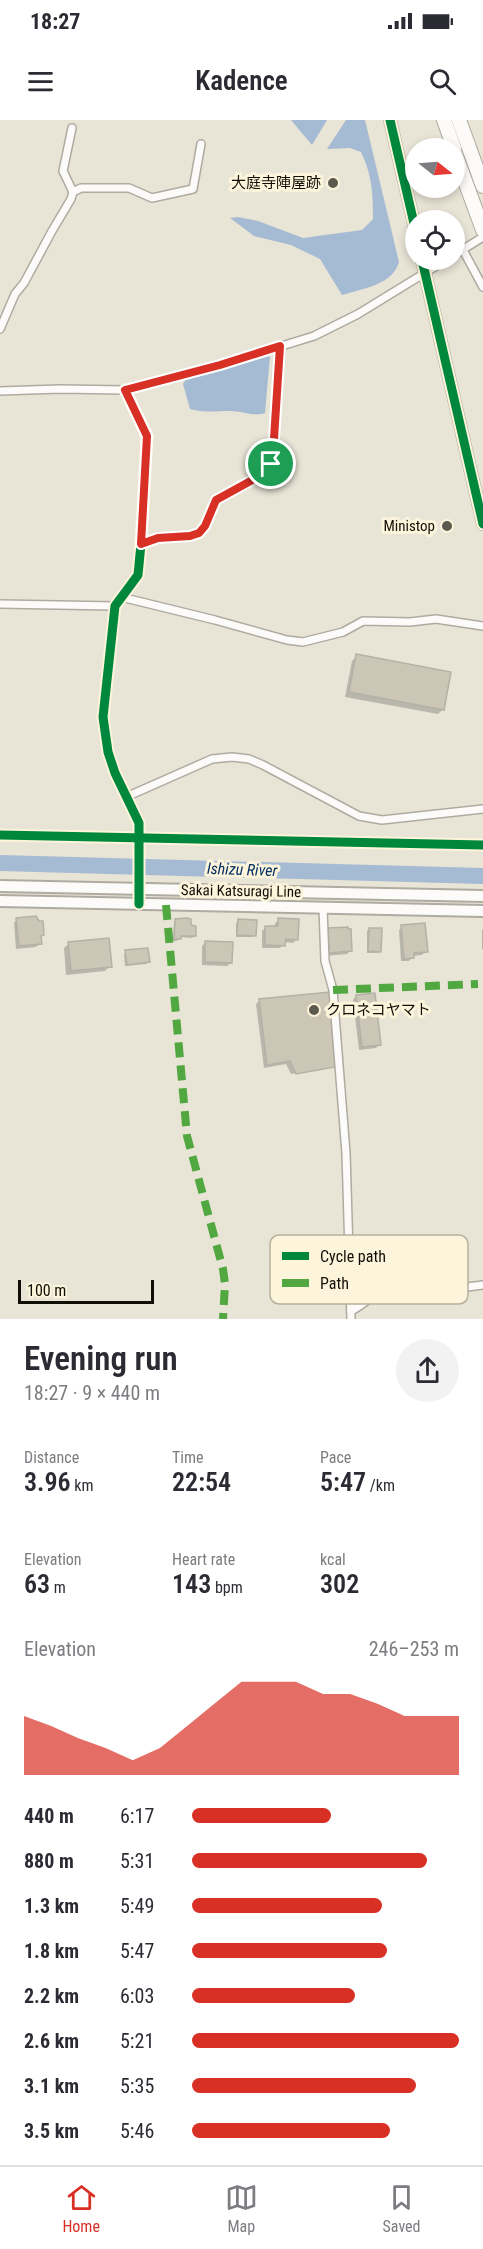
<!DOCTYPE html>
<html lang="en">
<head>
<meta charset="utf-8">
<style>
  :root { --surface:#fff; --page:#f2f2f3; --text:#2b2b33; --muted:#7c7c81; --line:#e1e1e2; --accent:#d93025 }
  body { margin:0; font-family:"Roboto Condensed","Noto Sans JP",sans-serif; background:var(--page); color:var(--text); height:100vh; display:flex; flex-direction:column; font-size:22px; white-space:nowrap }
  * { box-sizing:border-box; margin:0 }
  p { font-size:20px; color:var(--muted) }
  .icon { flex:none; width:33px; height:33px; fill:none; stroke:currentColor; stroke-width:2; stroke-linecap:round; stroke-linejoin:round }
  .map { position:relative; height:1199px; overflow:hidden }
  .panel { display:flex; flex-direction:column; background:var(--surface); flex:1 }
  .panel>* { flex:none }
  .needle { width:39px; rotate:107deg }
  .tools { position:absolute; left:405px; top:18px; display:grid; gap:12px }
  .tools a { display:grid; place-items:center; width:60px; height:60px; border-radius:50%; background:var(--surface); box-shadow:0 3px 9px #0003; font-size:30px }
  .scale { position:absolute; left:18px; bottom:15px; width:136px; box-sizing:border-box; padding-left:6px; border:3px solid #110e06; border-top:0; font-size:16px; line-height:21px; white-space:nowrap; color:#110e06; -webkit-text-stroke:4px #fdf5db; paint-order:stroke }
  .pin { position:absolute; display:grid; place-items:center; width:51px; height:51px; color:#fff; margin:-26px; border:3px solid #fff; border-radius:50%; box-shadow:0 2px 6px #0007 }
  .round { display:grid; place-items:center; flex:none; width:63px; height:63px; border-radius:32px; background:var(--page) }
  .overview { display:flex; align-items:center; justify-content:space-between; height:102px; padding:0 24px }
  h1 { font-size:33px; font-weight:600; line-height:45px }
  .stats { display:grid; grid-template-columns:repeat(3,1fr); gap:9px; height:102px; padding:6px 24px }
  .stats div { display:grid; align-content:center }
  .stats b { font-size:26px; font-weight:600 }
  .stats small { font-size:16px; font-weight:400 }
  .stats p { font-size:16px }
  .chart { height:168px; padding:12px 24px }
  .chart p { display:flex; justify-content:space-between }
  .chart svg { width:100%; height:108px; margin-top:6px; fill:var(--accent); opacity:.7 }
  ul { padding:0 24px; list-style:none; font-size:20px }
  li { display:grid; grid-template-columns:96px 72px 1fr; align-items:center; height:45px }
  li i { height:15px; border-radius:8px; background:var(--accent) }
  .status { display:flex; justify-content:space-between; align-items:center; height:42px; padding:0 30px; background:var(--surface); direction:ltr }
  .status svg { height:16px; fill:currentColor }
  header { display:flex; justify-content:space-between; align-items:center; height:78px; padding:0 24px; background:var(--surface); font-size:27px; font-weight:600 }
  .tab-bar { display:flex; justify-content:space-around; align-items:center; height:84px; border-top:2px solid var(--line); background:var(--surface); font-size:16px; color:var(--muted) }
  .tab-bar a { display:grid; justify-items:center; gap:3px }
  .tab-bar .selected { color:var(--accent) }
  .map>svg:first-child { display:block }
  .water { fill:#a5bad3 }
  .shadow { fill:#0003 }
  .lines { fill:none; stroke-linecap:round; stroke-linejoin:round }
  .river { stroke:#a5bad3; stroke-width:16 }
  .building { fill:#cbc6b5; stroke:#b4b1a6; stroke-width:1.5 }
  .street-casing { stroke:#afaba1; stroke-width:10 }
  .secondary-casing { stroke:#afaba1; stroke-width:14 }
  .primary-casing { stroke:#afaba1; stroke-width:14 }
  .highway-casing { stroke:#afaba1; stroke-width:16 }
  .street { stroke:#fcfbf9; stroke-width:7 }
  .secondary { stroke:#fcfbf9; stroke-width:10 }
  .primary { stroke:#fcfbf9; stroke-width:10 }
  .highway { stroke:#fcfbf9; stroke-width:14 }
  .quiet { stroke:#51a840; stroke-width:8; stroke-dasharray:15 8; stroke-linecap:butt }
  .cycleway-casing { stroke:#fdf5db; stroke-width:13 }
  .cycleway { stroke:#00873e; stroke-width:9 }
  .route-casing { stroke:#fff; stroke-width:12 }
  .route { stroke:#d93025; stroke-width:8 }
  .poi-dot { fill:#5c594f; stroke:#fdf5db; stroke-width:2 }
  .labels { text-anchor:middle; stroke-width:6; stroke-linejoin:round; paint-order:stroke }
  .poi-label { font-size:15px; fill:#110e06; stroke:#fdf5db; text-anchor:end }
  .street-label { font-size:15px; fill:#110e06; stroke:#fdf5db }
  .water-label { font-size:16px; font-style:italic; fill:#053063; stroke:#fdf5db }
  .key { fill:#fdf5db; stroke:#b6b09b; stroke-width:1.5 }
  .key-label { font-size:16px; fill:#110e06 }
</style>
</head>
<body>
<div class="status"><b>18:27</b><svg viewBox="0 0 49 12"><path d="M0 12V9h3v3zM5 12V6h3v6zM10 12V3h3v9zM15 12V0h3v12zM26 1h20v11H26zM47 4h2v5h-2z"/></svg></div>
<header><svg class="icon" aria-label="menu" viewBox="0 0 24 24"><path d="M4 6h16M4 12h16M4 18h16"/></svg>Kadence<svg class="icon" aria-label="search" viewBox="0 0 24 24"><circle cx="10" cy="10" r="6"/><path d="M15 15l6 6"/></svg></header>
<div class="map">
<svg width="483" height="1199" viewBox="0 0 483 1199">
  <rect width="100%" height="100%" fill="#e8e4d6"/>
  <g class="water">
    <path d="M 291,0 L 327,0 L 312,25 Z"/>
    <path d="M 346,0 L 365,0 L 399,142 C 393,165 361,169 342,175 L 320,139 L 291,125 L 254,116 L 230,98 L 238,97 L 258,101 L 303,118 L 362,110 L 373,99 C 373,73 372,55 361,32 L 350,28 L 327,29 Z"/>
    <path d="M 270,236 L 265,293 C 255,297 242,291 230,291 C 216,291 204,293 190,289 L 183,264 L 186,259 Z"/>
  </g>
  <g class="shadow">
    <path d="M 357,536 L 443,589 L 438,594 L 345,577 L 352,541 Z"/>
    <path d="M 17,799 L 42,815 L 39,818 L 40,823 L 36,827 L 16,829 L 14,803 Z"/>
    <path d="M 279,800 L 297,819 L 293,823 L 284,822 L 280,828 L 262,828 L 262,811 L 266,807 L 275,807 L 275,803 Z"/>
    <path d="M 176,801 L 190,807 L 195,816 L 192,818 L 180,817 L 177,821 L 173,821 L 174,803 Z"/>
    <path d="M 238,801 L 254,815 L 252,817 L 236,817 L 236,803 Z"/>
    <path d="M 402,807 L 426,831 L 422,835 L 413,836 L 409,841 L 401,841 L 399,810 Z"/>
    <path d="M 369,809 L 380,831 L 378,833 L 367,833 L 367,811 Z"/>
    <path d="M 483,809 L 483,829 L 482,829 L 482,810 Z"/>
    <path d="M 329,810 L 350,831 L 347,834 L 326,836 L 325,813 Z"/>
    <path d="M 206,822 L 231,843 L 227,846 L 202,845 L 202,826 Z"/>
    <path d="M 69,824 L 110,846 L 105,851 L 66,855 L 64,828 Z"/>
    <path d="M 126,832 L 148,842 L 146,844 L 125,846 L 124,834 Z"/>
    <path d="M 328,874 L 333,947 L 291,954 L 286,944 L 264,948 L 256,884 L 259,881 Z"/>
    <path d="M 356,876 L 379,924 L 376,928 L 359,930 L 353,880 Z"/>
  </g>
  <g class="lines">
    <path class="river" d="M 0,743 L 483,756"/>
  </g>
  <g class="building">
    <path d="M 356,534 L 451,552 L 444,590 L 349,572 Z"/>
    <path d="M 36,796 L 39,801 L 43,801 L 44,815 L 41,816 L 42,824 L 19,826 L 16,798 Z"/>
    <path d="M 187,798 L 191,799 L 191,805 L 196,806 L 196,816 L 181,816 L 181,819 L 174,819 L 175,799 Z"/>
    <path d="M 278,798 L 299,799 L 298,820 L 286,819 L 285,826 L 265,825 L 265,806 L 278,806 Z"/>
    <path d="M 238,799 L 257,800 L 256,816 L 237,815 Z"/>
    <path d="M 425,803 L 428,832 L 414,833 L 414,838 L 404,839 L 401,805 Z"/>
    <path d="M 348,807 L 348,809 L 351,809 L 352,831 L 329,833 L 328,808 Z"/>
    <path d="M 369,808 L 382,808 L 381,832 L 368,831 Z"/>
    <path d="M 109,818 L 112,847 L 71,851 L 68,822 Z"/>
    <path d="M 205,821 L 233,822 L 232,843 L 205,842 Z"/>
    <path d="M 148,828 L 150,842 L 127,845 L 125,830 Z"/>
    <path d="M 330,872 L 335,947 L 296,954 L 290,941 L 267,945 L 259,879 Z"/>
    <path d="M 375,873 L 381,925 L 362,927 L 356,875 Z"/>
  </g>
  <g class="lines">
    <defs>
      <g id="street">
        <path d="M 72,8 L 63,51 L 73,72 L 81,68 L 129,68 L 152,78 L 193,69 L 201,24"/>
        <path d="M 463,130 L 483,167"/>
        <path d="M 454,135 L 483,117"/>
        <path d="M 0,209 L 15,174 L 24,163 L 52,111 L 71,79 L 73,72"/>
        <path d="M 125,270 L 147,316 L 141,424 L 138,455 L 115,486 L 103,597 L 108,632 L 115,653 L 139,703 L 139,784"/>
        <path d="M 0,271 L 60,269 L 125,270 L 220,245 L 314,216 L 358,194 L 446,140"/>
        <path d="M 141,424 L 158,418 L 190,416 L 199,413 L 205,406 L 216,380 L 265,353 L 270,348 L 273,334 L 280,226"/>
        <path d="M 121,477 L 215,500 L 287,520 L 303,522 L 343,512 L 363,501 L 410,502 L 436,499 L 483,506"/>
        <path d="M 0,484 L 115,486"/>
        <path d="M 126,677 L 212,639 L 232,637 L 249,639 L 263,645 L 359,696 L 382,700 L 483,689"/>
        <path d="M 0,715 L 483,725"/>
        <path d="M 323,788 L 325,841 L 333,870 L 346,1033 L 351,1199"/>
        <path d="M 351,1191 C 367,1183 377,1170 392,1163 L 467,1167 L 483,1165"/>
      </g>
      <g id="secondary">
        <path d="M 390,0 L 416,112"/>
        <path d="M 422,140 L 483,404"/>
      </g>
      <g id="primary">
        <path d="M 0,766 L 483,776"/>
        <path d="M 0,781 L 483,791"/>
      </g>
      <g id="highway">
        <path d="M 444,0 L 454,28"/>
        <path d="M 459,0 L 483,66"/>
        <path d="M 454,31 L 483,110"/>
      </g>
    </defs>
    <use href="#street" class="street-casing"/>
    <use href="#secondary" class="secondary-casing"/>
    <use href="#primary" class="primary-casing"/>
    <use href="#highway" class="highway-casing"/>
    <use href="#street" class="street"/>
    <use href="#secondary" class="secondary"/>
    <use href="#primary" class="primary"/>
    <use href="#highway" class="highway"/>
    <g class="quiet">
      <path d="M 166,785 L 187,1016 L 223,1149 L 225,1164 L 223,1199"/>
      <path d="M 333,870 L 478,864"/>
    </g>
    <defs>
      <g id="cycleway">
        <path d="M 390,0 L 416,112"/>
        <path d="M 422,140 L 483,404"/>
        <path d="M 125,270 L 147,316 L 141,424 L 138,455 L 115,486 L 103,597 L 108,632 L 115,653 L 139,703 L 139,784"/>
        <path d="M 0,715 L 483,725"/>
      </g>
    </defs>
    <use href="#cycleway" class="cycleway-casing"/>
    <use href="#cycleway" class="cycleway"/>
  </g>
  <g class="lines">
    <defs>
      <path id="route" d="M 280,226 L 273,334 L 270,348 L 265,353 L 216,380 L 205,406 L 199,413 L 190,416 L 158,418 L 141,424 L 147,316 L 125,270 L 220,245 Z"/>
    </defs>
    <use href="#route" class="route-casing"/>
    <use href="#route" class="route"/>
  </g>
  <g class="poi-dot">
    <circle cx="333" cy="63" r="6"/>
    <circle cx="447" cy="406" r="6"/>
    <circle cx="314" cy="890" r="6"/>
  </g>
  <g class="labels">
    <g class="poi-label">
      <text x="321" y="68">大庭寺陣屋跡</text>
      <text x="435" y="411">Ministop</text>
      <text x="326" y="895" text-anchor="start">クロネコヤマト</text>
    </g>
    <g class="street-label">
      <text transform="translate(241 771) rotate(1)" y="5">Sakai Katsuragi Line</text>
    </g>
    <g class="water-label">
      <text transform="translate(242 749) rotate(2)" y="6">Ishizu River</text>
    </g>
  </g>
  <rect x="270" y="1115" width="198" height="69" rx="9" class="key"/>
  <rect x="282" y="1132" width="27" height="8" fill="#00873e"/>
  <rect x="282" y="1159" width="27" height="8" fill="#51a840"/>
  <g class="key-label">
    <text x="320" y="1142">Cycle path</text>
    <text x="320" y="1169">Path</text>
  </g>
</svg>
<div class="tools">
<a><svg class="needle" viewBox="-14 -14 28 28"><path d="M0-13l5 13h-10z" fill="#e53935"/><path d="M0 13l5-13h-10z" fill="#7c7c81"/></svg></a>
<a><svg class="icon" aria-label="locate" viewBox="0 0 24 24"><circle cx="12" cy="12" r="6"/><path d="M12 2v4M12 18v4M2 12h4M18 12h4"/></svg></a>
</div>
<div class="scale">100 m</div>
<div class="pin" style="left:271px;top:344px;background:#1e9e55"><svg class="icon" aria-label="arrive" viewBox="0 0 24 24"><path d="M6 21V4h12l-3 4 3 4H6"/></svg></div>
</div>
<section class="panel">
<div class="overview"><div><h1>Evening run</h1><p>18:27 · 9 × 440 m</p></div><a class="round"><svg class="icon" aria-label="share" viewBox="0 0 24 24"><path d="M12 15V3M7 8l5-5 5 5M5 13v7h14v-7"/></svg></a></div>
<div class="stats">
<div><p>Distance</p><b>3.96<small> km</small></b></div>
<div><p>Time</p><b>22:54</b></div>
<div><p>Pace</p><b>5:47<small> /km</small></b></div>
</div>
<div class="stats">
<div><p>Elevation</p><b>63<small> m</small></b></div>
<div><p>Heart rate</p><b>143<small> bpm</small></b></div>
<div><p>kcal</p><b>302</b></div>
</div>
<div class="chart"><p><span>Elevation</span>246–253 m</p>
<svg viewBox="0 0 160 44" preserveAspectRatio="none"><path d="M0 44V20L10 24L20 29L30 33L40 38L50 33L60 24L70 15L80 6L90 6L100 6L110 11L120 11L130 15L140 20L150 20L160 20V44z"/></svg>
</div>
<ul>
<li><b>440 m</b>6:17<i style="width:52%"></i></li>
<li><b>880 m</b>5:31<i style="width:88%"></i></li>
<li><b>1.3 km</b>5:49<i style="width:71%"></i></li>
<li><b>1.8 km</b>5:47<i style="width:73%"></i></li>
<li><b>2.2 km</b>6:03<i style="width:61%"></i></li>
<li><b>2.6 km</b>5:21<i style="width:100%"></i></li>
<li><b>3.1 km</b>5:35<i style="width:84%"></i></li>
<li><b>3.5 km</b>5:46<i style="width:74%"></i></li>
</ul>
</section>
<nav class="tab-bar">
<a class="selected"><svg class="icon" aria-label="home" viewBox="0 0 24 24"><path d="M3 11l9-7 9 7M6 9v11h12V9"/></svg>Home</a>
<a><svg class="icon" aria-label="map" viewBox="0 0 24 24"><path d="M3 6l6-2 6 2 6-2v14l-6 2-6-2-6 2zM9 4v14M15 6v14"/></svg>Map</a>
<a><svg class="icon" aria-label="saved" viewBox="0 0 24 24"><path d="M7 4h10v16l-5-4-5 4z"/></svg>Saved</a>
</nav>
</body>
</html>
